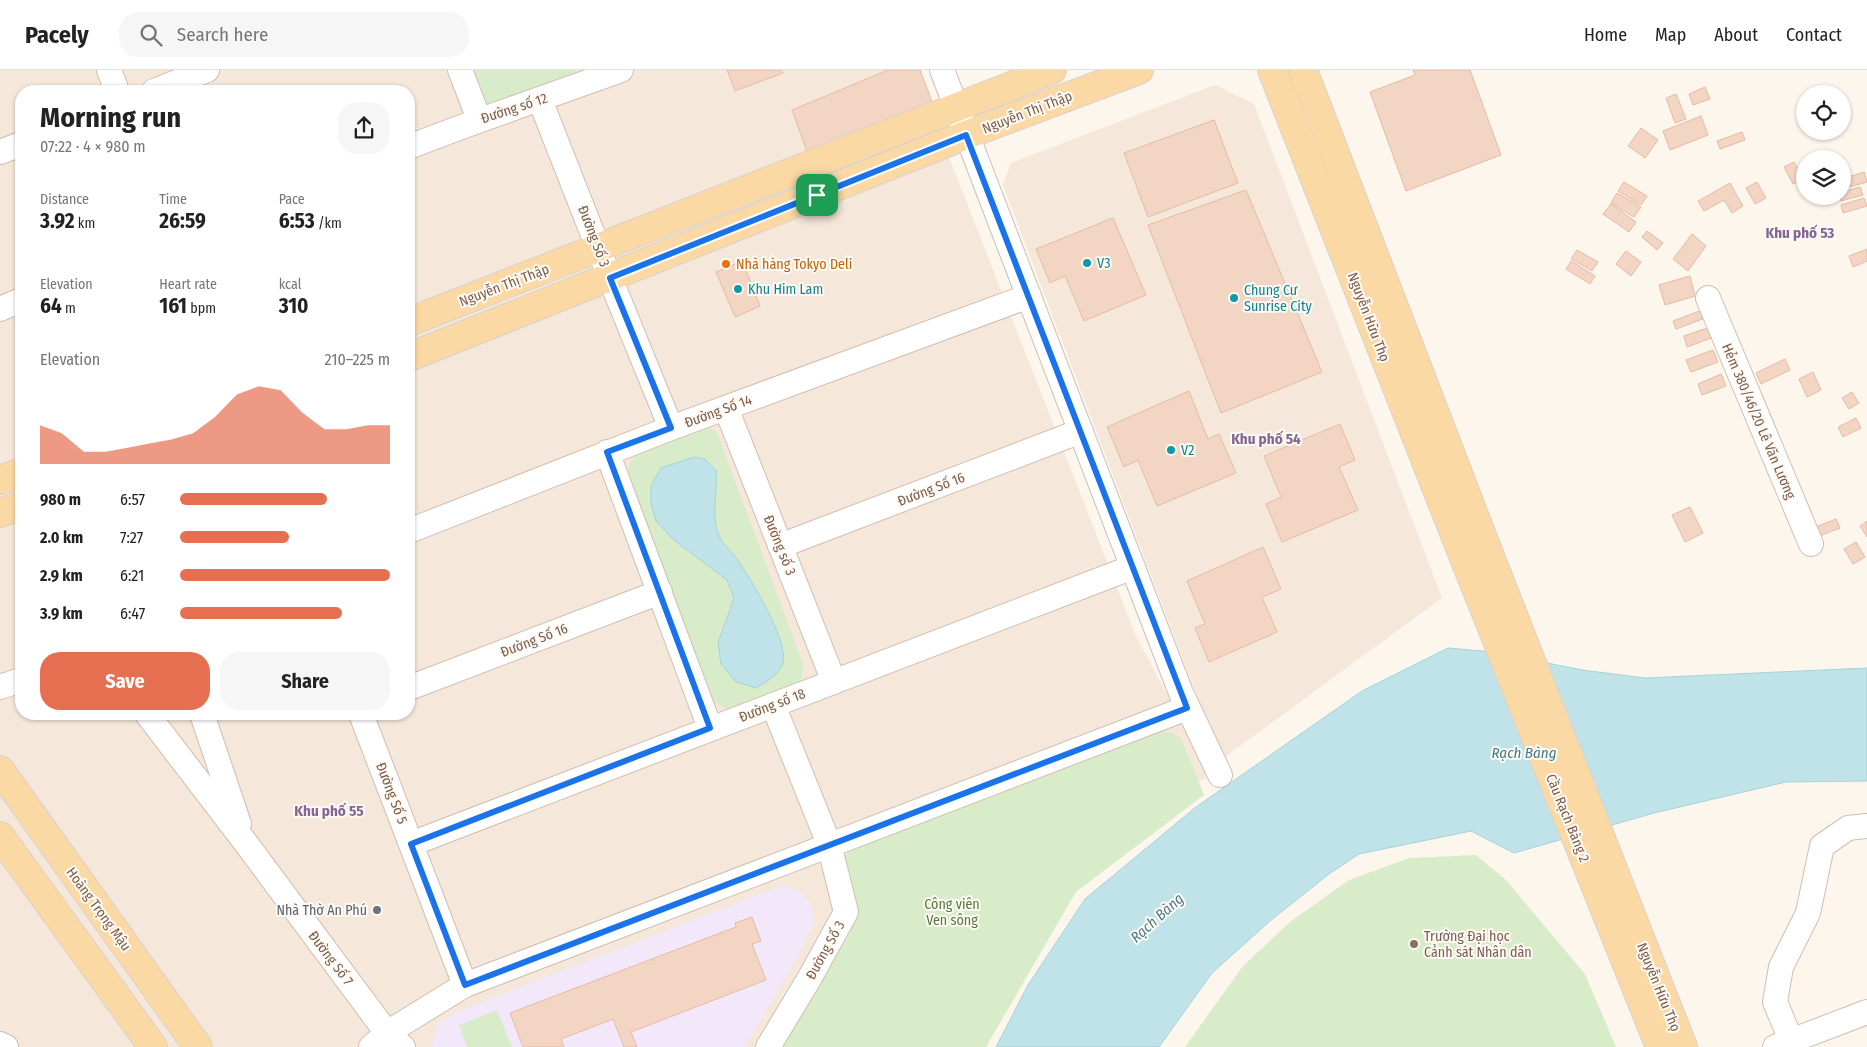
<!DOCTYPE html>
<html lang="en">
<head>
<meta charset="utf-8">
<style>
  :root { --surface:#fff; --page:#f6f6f6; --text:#222; --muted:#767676; --line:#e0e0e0; --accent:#e76f51 }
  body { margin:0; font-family:"Fira Sans Condensed",sans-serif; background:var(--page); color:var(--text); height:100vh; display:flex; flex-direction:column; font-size:19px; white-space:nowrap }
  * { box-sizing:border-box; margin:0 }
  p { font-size:16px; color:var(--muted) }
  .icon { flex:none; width:28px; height:28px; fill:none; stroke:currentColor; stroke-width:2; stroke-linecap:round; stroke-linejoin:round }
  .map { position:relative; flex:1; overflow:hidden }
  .drawer { position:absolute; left:15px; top:15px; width:400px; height:635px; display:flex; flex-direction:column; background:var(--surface); border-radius:20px; box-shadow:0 1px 4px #0004 }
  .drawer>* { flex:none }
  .controls { position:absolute; left:1796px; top:15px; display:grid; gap:10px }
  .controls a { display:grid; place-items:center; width:55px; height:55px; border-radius:50%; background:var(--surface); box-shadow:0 1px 4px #0004; font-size:25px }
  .pin { position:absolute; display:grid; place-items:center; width:42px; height:42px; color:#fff; margin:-21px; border-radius:10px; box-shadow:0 2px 8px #0006 }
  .round { display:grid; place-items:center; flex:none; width:52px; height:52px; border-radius:20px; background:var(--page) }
  .summary { display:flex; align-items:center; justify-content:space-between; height:85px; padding:0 25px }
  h1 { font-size:28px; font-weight:700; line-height:38px }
  .stats { display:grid; grid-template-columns:repeat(3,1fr); gap:8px; height:85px; padding:5px 25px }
  .stats div { display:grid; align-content:center }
  .stats b { font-size:21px; font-weight:700 }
  .stats small { font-size:14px; font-weight:400 }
  .stats p { font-size:14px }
  .chart { height:140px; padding:10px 25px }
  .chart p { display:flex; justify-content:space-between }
  .chart svg { width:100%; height:90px; margin-top:5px; fill:var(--accent); opacity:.7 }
  .button { display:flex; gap:10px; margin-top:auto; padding:10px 25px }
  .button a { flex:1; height:58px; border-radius:20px; background:var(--accent); color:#fff; font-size:20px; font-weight:700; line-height:58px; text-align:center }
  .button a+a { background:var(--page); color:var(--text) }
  ul { padding:0 25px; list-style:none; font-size:16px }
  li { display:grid; grid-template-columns:80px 60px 1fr; align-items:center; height:38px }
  li i { height:12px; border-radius:6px; background:var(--accent) }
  header { display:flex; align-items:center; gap:30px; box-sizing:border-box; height:70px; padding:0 25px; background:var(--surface); border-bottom:1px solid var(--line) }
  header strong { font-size:24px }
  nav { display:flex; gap:28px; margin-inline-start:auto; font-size:18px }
  .search { width:350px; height:45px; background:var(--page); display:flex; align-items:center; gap:12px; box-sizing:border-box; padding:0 18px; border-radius:20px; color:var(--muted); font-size:19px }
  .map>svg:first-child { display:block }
  .residential { fill:#f5e8da; fill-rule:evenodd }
  .education { fill:#f3e8fa }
  .green { fill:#d8ecc9 }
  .water { fill:#bfe3e8; stroke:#a5d3da }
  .building { fill:#f3d5c3; stroke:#e6bba3 }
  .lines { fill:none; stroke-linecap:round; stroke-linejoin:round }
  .minor-casing { stroke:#d1beb0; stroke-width:26 }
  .major-casing { stroke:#dad1cd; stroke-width:30 }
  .minor { stroke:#fff; stroke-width:24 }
  .major { stroke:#fbd9a5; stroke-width:28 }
  .route-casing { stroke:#fff; stroke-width:10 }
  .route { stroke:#1a73e8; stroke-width:6 }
  .culture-dot { fill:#0f9aa8; stroke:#fffaf3; stroke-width:2 }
  .food-dot { fill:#e8710a; stroke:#fffaf3; stroke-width:2 }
  .worship-dot { fill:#6b7280; stroke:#fffaf3; stroke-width:2 }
  .education-dot { fill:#8d6e63; stroke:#fffaf3; stroke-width:2 }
  .labels { text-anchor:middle; stroke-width:4; stroke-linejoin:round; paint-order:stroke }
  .street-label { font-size:14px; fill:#7a5c4d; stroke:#fffaf3 }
  .culture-label { font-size:14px; fill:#0d838f; stroke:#fffaf3; text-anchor:start }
  .food-label { font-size:14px; fill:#c56008; stroke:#fffaf3; text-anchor:start }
  .park-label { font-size:14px; fill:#537a41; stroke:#fffaf3 }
  .worship-label { font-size:14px; fill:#5b616d; stroke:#fffaf3; text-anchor:end }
  .education-label { font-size:14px; fill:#785e54; stroke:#fffaf3; text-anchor:start }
  .neighbourhood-label { font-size:15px; font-weight:bold; fill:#846695; stroke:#fffaf3 }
  .water-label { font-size:15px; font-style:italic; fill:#437c86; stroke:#fffaf3 }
</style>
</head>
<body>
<header>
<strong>Pacely</strong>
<div class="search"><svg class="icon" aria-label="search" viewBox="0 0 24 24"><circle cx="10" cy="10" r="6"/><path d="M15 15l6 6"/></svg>Search here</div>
<nav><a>Home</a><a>Map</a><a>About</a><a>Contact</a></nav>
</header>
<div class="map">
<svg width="1867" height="977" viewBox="0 0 1867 977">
  <rect width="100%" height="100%" fill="#fdf6ec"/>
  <g class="residential">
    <path d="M 0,0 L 915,0 L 1136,566 L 1210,705 L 1126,756 L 929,977 L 0,977 ZM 21,21 L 409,21 L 409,644 L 21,644 Z"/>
    <path d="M 1215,15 L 1254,34 L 1442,528 L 1221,690 L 1003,115 L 1011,93 Z"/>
  </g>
  <path class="education" d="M 784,815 L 800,822 L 811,834 L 814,854 L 794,893 L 745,977 L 432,977 L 437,953 L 471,936 Z"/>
  <g class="green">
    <path d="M 466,0 L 576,0 L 575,5 L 490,38 L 476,26 Z"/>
    <path d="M 706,356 L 717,362 L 803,594 L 801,611 L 727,639 L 712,631 L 627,401 L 635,384 Z"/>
    <path d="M 1158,660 L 1172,663 L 1182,670 L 1204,725 L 1076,822 L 986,977 L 779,977 L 850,864 L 856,837 L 845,789 L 850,778 Z"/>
    <path d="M 1476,785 L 1506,810 L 1585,904 L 1616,977 L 1185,977 L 1243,896 L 1290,852 L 1349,810 L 1409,788 Z"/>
    <path d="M 497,940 L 512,977 L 467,977 L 459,955 Z"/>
  </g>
  <g class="water">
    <path d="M 694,387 L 705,389 L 716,400 C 718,423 710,446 720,468 C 724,476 732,482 737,489 C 750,508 792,575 782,596 C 776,607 766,612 756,618 L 736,612 L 721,594 L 718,573 L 734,528 L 727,510 L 675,471 L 656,451 L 651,434 L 651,416 L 661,398 Z"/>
    <path d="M 1448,578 L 1493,582 L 1582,600 L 1645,608 L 1867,598 L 1867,711 L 1786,712 L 1654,743 L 1514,783 L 1471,761 L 1359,784 L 1329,804 L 1270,851 L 1212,903 L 1159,977 L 996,977 L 1028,915 L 1085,829 L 1196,737 L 1362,621 Z"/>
  </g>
  <g class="building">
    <path d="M 727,0 L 781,0 L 783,3 L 735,21 Z"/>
    <path d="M 888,0 L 920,0 L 934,37 L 808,84 L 792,40 Z"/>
    <path d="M 1413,0 L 1470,0 L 1501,85 L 1406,121 L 1370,22 L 1415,5 Z"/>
    <path d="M 1705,17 L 1710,29 L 1693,35 L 1689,24 Z"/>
    <path d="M 1676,24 L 1686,49 L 1675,53 L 1666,28 Z"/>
    <path d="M 1701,46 L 1708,65 L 1670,80 L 1663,61 Z"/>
    <path d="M 1214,50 L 1238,113 L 1148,147 L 1124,83 Z"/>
    <path d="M 1641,58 L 1658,70 L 1645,88 L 1628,76 Z"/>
    <path d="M 1742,62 L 1745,70 L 1720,79 L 1717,71 Z"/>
    <path d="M 1794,92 L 1804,108 L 1793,114 L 1784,97 Z"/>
    <path d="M 1864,102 L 1867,112 L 1842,119 L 1842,109 Z"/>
    <path d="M 1624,112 L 1647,126 L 1641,135 L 1618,121 Z"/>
    <path d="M 1757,112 L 1766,128 L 1755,134 L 1746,118 Z"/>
    <path d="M 1730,113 L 1743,136 L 1732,143 L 1724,130 L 1704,141 L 1698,131 Z"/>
    <path d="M 1860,117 L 1863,125 L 1841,131 L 1840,126 L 1842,126 L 1842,122 Z"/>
    <path d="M 1246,120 L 1322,302 L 1221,343 L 1148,155 Z"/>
    <path d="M 1617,123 L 1641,137 L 1634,147 L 1611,133 Z"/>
    <path d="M 1864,128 L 1867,136 L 1843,143 L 1841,135 Z"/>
    <path d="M 1611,134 L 1636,152 L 1629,162 L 1603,144 Z"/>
    <path d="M 1113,148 L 1146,225 L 1084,251 L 1065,206 L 1050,213 L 1036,179 Z"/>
    <path d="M 1647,161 L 1663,173 L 1657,180 L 1642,167 Z"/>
    <path d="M 1692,164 L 1706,176 L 1688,201 L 1673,189 Z"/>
    <path d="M 1867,179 L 1867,191 L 1853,197 L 1849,186 Z"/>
    <path d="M 1577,180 L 1598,192 L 1592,201 L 1571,189 Z"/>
    <path d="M 1626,181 L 1641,192 L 1631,206 L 1616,194 Z"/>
    <path d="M 742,191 L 760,236 L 735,247 L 716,202 Z"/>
    <path d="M 1571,191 L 1595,206 L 1590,214 L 1566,199 Z"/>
    <path d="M 1690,206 L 1695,226 L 1665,235 L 1659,215 Z"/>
    <path d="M 1702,240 L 1705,248 L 1676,259 L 1673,251 Z"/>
    <path d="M 1710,257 L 1714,267 L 1687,277 L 1684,266 Z"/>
    <path d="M 1713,280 L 1718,292 L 1691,302 L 1686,290 Z"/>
    <path d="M 1785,289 L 1790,300 L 1761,314 L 1756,303 Z"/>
    <path d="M 1813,302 L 1821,320 L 1807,327 L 1799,309 Z"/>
    <path d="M 1721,304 L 1726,316 L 1702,325 L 1698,314 Z"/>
    <path d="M 1189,321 L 1208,369 L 1219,364 L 1236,403 L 1157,436 L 1138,390 L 1124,397 L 1107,357 Z"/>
    <path d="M 1852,322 L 1859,333 L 1849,339 L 1842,328 Z"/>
    <path d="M 1856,348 L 1861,358 L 1843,367 L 1838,357 Z"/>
    <path d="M 1340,354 L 1355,390 L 1339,397 L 1358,440 L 1282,472 L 1266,434 L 1281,427 L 1264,386 Z"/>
    <path d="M 1690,437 L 1703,463 L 1685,472 L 1672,445 Z"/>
    <path d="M 1836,449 L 1840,458 L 1814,468 L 1811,459 Z"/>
    <path d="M 1867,451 L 1867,467 L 1860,456 Z"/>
    <path d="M 1856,472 L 1865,487 L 1853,494 L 1844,479 Z"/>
    <path d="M 1263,477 L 1281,519 L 1262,527 L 1277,562 L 1209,592 L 1195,558 L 1205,554 L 1187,511 Z"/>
    <path d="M 752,847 L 761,871 L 752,874 L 766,910 L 631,962 L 637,977 L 624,977 L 613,949 L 561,969 L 564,977 L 523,977 L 510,943 L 736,857 L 735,853 Z"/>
  </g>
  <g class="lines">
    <defs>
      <g id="minor">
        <path d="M 109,0 L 117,21"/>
        <path d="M 460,0 L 479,49"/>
        <path d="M 942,0 L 1181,623 L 1220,705"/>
        <path d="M 154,21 L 207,0"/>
        <path d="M 540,30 L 610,208 L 671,358"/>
        <path d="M 409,77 C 479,49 550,26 621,0"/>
        <path d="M 0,82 L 21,74"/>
        <path d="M 1708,228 L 1811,474"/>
        <path d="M 0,239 L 21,230"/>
        <path d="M 726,338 L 834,612"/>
        <path d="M 607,382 L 710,658"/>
        <path d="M 409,461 L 671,358 L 1029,226"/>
        <path d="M 780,476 L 1081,361"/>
        <path d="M 0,617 L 21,610"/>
        <path d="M 409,618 L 660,522"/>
        <path d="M 147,644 L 245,772 L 387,963 L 403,977"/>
        <path d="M 202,644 L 239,754"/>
        <path d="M 361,644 L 465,915"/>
        <path d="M 411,774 L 1133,497"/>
        <path d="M 0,974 L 6,977"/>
        <path d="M 371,977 L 387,963 L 465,915 L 1187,638"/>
        <path d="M 768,977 L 809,909 L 846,842 L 829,774 L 773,635"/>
        <path d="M 1775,977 L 1867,942"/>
        <path d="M 1794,977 L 1775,932 L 1781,897 L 1808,843 L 1822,776 L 1848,758 L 1867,756"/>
      </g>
      <g id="major">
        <path d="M 1272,0 L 1466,493 L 1660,977"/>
        <path d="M 1303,0 L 1489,484 L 1683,977"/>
        <path d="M 409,252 L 1052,0"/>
        <path d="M 409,287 L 966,65 L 1139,0"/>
        <path d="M 0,410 L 21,402"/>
        <path d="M 0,443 L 21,435"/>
        <path d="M 0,700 L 198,977"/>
        <path d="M 0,766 L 153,977"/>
      </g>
    </defs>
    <use href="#minor" class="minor-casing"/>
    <use href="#major" class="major-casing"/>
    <use href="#minor" class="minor"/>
    <use href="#major" class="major"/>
  </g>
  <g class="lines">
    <defs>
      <path id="route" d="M 966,65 L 1187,638 L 465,915 L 411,774 L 710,658 L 607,382 L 671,358 L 610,208 Z"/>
    </defs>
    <use href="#route" class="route-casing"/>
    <use href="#route" class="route"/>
  </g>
  <g class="culture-dot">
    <circle cx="1087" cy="193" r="5"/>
    <circle cx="738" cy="219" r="5"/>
    <circle cx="1234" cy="228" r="5"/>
    <circle cx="1171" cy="380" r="5"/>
  </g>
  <circle class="food-dot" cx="726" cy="194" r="5"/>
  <circle class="worship-dot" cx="377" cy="840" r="5"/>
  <circle class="education-dot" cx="1414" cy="874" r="5"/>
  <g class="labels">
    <g class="street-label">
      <text transform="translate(514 38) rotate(-18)" y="5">Đường số 12</text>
      <text transform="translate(1027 42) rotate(-21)" y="5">Nguyễn Thị Thập</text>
      <text transform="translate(594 166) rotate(69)" y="5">Đường Số 3</text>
      <text transform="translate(504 215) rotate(-21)" y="5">Nguyễn Thị Thập</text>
      <text transform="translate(1369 247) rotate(69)" y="5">Nguyễn Hữu Thọ</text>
      <text transform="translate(718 341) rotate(-20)" y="5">Đường Số 14</text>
      <text transform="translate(1759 351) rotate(67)" y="5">Hẻm 380/46/20 Lê Văn Lương</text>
      <text transform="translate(931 419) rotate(-21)" y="5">Đường Số 16</text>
      <text transform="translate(780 475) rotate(68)" y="5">Đường số 3</text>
      <text transform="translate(534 570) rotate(-21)" y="5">Đường Số 16</text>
      <text transform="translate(772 635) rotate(-21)" y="5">Đường số 18</text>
      <text transform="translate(392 723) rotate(69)" y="5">Đường Số 5</text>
      <text transform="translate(1568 748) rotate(68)" y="5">Cầu Rạch Bàng 2</text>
      <text transform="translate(99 839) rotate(54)" y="5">Hoàng Trọng Mậu</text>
      <text transform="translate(825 880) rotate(-61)" y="5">Đường Số 3</text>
      <text transform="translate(331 888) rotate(53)" y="5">Đường Số 7</text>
      <text transform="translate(1659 917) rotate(68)" y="5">Nguyễn Hữu Thọ</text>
    </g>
    <g class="culture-label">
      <text x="1097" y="198">V3</text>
      <text x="748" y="224">Khu Him Lam</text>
      <text x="1244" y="225">Chung Cư<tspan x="1244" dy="16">Sunrise City</tspan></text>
      <text x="1181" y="385">V2</text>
    </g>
    <g class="food-label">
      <text x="736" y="199">Nhà hàng Tokyo Deli</text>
    </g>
    <g class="park-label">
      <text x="952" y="839">Công viên<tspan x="952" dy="16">Ven sông</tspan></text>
    </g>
    <g class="worship-label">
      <text x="367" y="845">Nhà Thờ An Phú</text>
    </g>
    <g class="education-label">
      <text x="1424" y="871">Trường Đại học<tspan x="1424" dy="16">Cảnh sát Nhân dân</tspan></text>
    </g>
    <g class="neighbourhood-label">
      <text x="1800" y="168">Khu phố 53</text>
      <text x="1266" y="374">Khu phố 54</text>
      <text x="329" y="746">Khu phố 55</text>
    </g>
    <g class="water-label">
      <text x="1524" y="688">Rạch Bàng</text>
      <text transform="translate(1157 848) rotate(-42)" y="5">Rạch Bàng</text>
    </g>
  </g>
</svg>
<div class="controls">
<a><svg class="icon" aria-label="locate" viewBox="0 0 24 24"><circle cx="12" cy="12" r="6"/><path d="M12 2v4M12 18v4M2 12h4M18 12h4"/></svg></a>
<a><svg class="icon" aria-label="layers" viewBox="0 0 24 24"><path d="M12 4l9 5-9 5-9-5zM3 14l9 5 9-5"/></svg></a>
</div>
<div class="pin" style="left:817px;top:125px;background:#1e9e55"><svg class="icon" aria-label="arrive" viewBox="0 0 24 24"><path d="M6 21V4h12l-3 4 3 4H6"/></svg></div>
<section class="drawer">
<div class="summary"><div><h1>Morning run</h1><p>07:22 · 4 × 980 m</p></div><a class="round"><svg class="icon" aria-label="share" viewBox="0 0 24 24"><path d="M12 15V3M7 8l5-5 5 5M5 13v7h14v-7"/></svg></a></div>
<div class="stats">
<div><p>Distance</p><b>3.92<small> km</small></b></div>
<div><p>Time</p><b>26:59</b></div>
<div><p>Pace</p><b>6:53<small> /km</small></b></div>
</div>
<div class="stats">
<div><p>Elevation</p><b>64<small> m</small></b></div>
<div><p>Heart rate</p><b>161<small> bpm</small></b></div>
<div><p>kcal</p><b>310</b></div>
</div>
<div class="chart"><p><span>Elevation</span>210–225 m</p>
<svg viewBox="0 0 160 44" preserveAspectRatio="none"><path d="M0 44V25L10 29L20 38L30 38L40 36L50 34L60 32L70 29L80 21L90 10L100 6L110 8L120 19L130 27L140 27L150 25L160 25V44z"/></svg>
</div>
<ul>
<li><b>980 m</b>6:57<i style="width:70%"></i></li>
<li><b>2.0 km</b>7:27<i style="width:52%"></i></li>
<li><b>2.9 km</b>6:21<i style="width:100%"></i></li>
<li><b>3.9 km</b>6:47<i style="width:77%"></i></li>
</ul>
<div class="button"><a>Save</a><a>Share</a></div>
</section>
</div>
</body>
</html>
